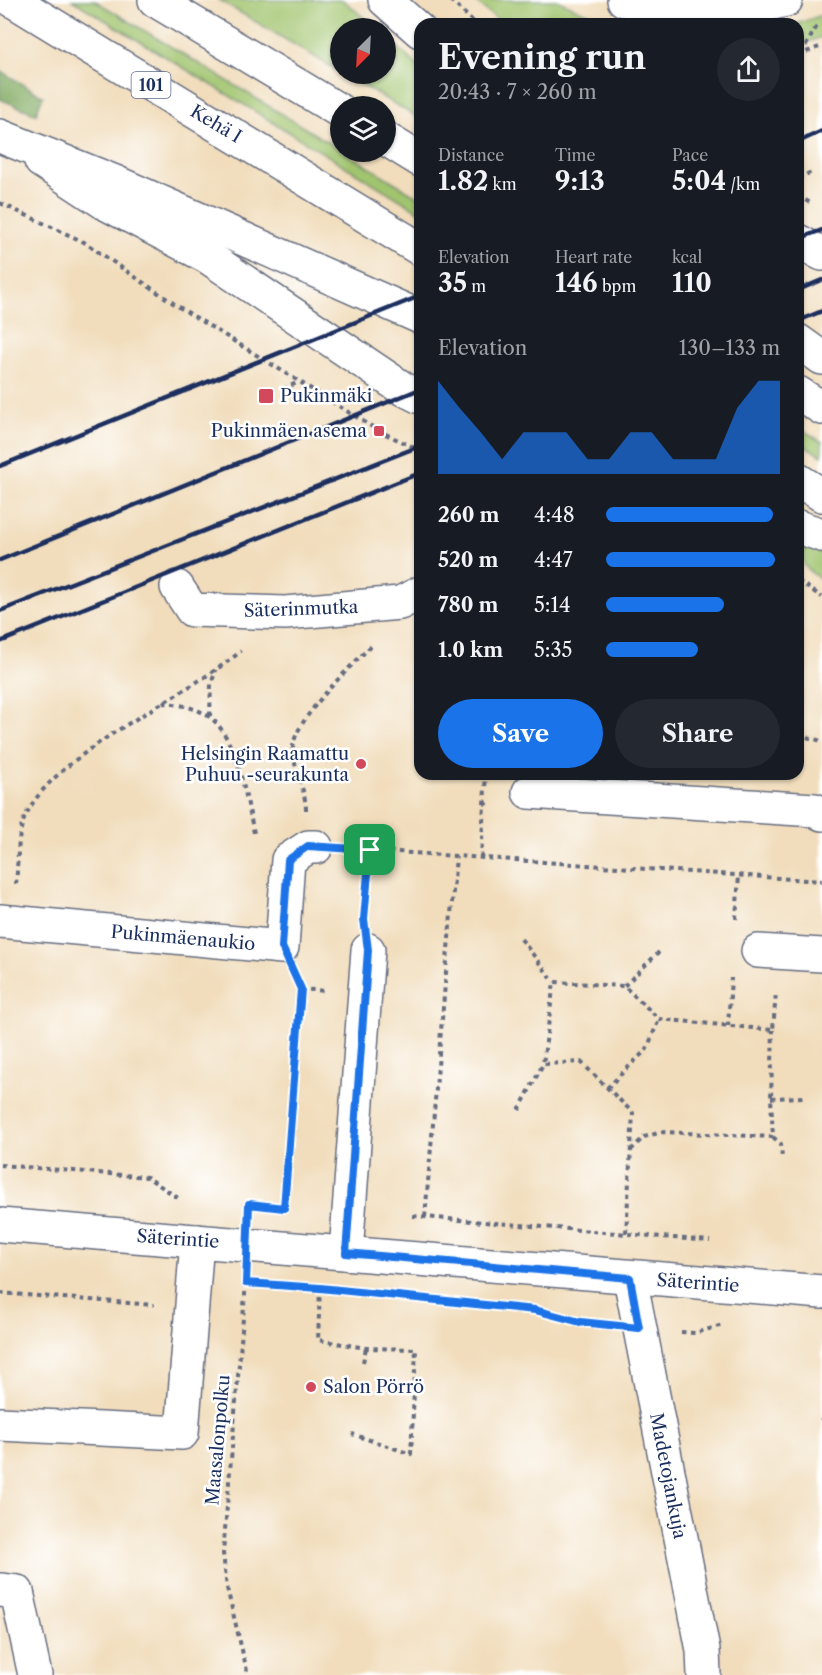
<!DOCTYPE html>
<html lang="en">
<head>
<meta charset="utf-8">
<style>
  :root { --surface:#171b24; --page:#242831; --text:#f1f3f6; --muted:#9ea1a6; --accent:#1a73e8 }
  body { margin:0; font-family:"Libre Caslon Text",serif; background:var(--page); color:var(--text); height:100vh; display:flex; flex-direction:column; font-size:22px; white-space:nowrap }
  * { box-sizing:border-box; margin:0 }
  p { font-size:20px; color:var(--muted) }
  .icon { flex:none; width:33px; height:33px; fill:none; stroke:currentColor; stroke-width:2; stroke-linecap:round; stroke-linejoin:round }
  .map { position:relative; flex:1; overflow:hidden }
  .drawer { position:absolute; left:414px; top:18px; width:390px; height:762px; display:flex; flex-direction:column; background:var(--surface); border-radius:18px; box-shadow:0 2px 4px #0004 }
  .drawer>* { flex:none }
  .needle { width:39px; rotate:204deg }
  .buttons { position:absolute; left:330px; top:18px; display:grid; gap:12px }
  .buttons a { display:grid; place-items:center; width:66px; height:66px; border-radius:50%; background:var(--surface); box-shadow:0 2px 4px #0004; font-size:30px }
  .pin { position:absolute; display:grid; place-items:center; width:51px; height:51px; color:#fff; margin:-26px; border-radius:12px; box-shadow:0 3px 9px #0006 }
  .round { display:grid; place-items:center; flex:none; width:63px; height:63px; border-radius:32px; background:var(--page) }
  .head { display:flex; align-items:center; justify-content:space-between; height:102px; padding:0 24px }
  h1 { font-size:33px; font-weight:800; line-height:45px }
  .metrics { display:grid; grid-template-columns:repeat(3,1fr); gap:9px; height:102px; padding:6px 24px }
  .metrics div { display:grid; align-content:center }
  .metrics b { font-size:26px; font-weight:800 }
  .metrics small { font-size:16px; font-weight:400 }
  .metrics p { font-size:16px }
  .chart { height:168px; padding:12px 24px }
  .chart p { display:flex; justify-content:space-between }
  .chart svg { width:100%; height:108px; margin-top:6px; fill:var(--accent); opacity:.7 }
  .action { display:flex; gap:12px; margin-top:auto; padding:12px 24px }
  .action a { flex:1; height:69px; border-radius:36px; background:var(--accent); color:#fff; font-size:24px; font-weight:800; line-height:69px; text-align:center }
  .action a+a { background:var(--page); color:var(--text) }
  ul { padding:0 24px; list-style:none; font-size:20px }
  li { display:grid; grid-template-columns:96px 72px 1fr; align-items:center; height:45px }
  li i { height:15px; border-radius:8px; background:var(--accent) }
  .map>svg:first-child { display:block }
  .green { fill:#a1c46e; stroke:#5e7a66; stroke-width:1.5 }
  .forest { fill:#80aa61; stroke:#4e6c60; stroke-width:1.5 }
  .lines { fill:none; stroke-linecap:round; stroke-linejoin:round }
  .minor-casing { stroke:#666c7f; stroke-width:36 }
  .highway-casing { stroke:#666c7f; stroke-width:36 }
  .path { stroke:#666c7f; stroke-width:4; stroke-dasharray:4.5 4.5; stroke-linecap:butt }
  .minor { stroke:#fff; stroke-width:33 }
  .highway { stroke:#fff; stroke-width:33 }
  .rail { stroke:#1b2f5e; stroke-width:4.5 }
  .route-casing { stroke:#fff; stroke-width:12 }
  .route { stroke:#1a73e8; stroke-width:8 }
  .poi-dot { fill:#d1495b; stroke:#fff; stroke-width:2 }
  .labels { text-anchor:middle; stroke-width:5; stroke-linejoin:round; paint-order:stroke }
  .shield { fill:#fff; stroke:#5f6d8e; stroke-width:1.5 }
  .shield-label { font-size:16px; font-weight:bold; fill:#1b2f5e }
  .street-label { font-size:18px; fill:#1b2f5e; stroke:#fff }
  .poi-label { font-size:18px; fill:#1b2f5e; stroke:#fff; text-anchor:start }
</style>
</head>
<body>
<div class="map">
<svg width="822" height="1675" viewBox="0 0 822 1675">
  <rect width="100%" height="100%" fill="#fff"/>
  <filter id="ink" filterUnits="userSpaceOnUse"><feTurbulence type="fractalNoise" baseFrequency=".0167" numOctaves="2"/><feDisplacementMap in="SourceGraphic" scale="12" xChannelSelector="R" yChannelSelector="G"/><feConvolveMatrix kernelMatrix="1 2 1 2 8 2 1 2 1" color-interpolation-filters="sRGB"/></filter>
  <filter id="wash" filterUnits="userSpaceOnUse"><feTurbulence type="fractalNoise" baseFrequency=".008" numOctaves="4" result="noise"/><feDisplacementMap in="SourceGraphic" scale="24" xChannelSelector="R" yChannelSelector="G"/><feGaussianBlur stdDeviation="1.35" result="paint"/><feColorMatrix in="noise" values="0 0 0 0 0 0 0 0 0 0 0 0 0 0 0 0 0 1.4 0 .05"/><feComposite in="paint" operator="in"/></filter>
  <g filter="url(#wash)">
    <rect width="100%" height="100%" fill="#f1ddbc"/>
    <g class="green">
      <path d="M 72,0 L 94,0 L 420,198 L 420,212 Z"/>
      <path d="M 219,0 L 343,0 L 376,28 L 340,28 L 340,72 Z"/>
      <path d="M 473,0 L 557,0 L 612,24 L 503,24 Z"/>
      <path d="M 822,15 L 822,37 L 798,46 L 796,24 Z"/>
      <path d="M 386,37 L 420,68 L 420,119 L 343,74 L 386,74 Z"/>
      <path d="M 798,427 L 822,442 L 822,456 L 798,442 Z"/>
      <path d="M 805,546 L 822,554 L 822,580 C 808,571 797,564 805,546 Z"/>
    </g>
    <path class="forest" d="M 0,71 L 43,96 L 36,114 L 0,99 Z"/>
  </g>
  <g filter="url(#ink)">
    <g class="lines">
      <defs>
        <g id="minor">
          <path d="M 624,0 C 684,16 727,15 786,0"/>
          <path d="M 41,161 L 105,203 L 208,257 L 402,388 L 420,397"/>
          <path d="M 798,241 L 822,254"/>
          <path d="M 798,527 L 822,535"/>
          <path d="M 177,587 L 192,610 L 285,613 L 400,603 L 420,593"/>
          <path d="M 529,792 L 815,810 L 822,814"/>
          <path d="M 0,921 L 282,947 L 288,860 L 308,847 L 316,847"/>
          <path d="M 758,951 L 822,955"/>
          <path d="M 0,1225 L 822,1292"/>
          <path d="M 346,1253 L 368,950"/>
          <path d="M 630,1278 L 703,1650 L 704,1675"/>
          <path d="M 0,1424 L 182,1433 L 197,1241"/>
          <path d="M 0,1590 L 17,1592 L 35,1675"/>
        </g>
        <g id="highway">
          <path d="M 12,0 L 420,249"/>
          <path d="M 155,0 L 340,111"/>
          <path d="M 385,0 L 420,31"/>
          <path d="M 0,136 L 115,182 L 420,317"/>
          <path d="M 386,139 L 420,160"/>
          <path d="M 798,341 L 822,358"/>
          <path d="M 798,393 L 822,408"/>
          <path d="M 798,480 L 822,495"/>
        </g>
      </defs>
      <use href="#minor" class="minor-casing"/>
      <use href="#highway" class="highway-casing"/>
      <g class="path">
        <path d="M 450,0 L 476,24"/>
        <path d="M 801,54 L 817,26"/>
        <path d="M 798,55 L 822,46"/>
        <path d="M 798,178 L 812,172"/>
        <path d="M 798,195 L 810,203"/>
        <path d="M 0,203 L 84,242 L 179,307 L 379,431 L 420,450"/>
        <path d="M 283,389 L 299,382"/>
        <path d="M 798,581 L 822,597"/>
        <path d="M 163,703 C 179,704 195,707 208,716 C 236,733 247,802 254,833"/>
        <path d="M 210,716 L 211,684 L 216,670"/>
        <path d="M 798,735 L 822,741"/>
        <path d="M 484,804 L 486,774"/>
        <path d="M 306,810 C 306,790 292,765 293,747 C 295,719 351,666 371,646"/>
        <path d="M 353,849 L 822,881"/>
        <path d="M 481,858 L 484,804 L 492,802"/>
        <path d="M 16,884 C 18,866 17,843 22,825 C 43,756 186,698 241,651"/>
        <path d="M 365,913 L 370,850"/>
        <path d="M 736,919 L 739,875"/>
        <path d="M 521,939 L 554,982"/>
        <path d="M 297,980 L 301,989 L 326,991"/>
        <path d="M 624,986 L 659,952"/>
        <path d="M 728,1026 L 731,978"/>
        <path d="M 607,1088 L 647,1049 L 659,1019"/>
        <path d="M 771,1098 L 806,1097"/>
        <path d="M 519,1110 L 543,1064"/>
        <path d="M 773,1137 L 781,1144 L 782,1160"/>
        <path d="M 631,1150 L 644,1137 L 662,1132 L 773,1137 L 771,1098 L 773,1030"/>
        <path d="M 0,1165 L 147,1177 L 181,1200"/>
        <path d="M 284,1208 L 301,989"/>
        <path d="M 413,1216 L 710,1241"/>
        <path d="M 425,1217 L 456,856"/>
        <path d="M 626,1233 L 633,1113 L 581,1062 L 543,1064 L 554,982 L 624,986 L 659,1019 L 773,1030 L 776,992"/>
        <path d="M 246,1283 L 223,1553 L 227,1588 L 248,1675"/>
        <path d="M 320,1288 L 318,1340 L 366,1348 L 416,1349 L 411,1454 L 352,1434"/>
        <path d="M 0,1293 L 154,1305"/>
        <path d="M 536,1310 L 580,1322 L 599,1324"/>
        <path d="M 681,1332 L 695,1333 L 723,1325"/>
        <path d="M 363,1362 L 366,1348"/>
        <path d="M 821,1421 L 822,1420"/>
      </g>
      <use href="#minor" class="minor"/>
      <use href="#highway" class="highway"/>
      <g class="rail">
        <path d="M 798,142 L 822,131"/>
        <path d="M 798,239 L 822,230"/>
        <path d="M 798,290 L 822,280"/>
        <path d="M 798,321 L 822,311"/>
        <path d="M 0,466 L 420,296"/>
        <path d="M 0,560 L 420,389"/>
        <path d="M 0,611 L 420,446"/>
        <path d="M 0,642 L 420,473"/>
      </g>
    </g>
  </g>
  <g class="lines" filter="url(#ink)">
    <defs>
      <path id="route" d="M 308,846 L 370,850 L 364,919 L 368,950 L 346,1253 L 630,1278 L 639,1328 L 580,1322 L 535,1310 L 320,1288 L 246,1283 L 249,1204 L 284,1208 L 301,989 L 282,947 L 288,860 Z"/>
    </defs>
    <use href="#route" class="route-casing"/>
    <use href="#route" class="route"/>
  </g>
  <g class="poi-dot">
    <rect x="258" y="388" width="16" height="16" rx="3"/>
    <rect x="373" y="425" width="12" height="12" rx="3"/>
    <circle cx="361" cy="764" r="6"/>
    <circle cx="311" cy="1387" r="6"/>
  </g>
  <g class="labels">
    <rect class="shield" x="131.5" y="72" width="39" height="26" rx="4.5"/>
    <g class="shield-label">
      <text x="151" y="91">101</text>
    </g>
    <g class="street-label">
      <text transform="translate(216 124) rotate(31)" y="6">Kehä I</text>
      <text transform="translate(301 609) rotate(-2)" y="6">Säterinmutka</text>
      <text transform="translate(183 938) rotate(5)" y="6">Pukinmäenaukio</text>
      <text transform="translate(178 1239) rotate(4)" y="6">Säterintie</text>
      <text transform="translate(698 1283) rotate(4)" y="6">Säterintie</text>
      <text transform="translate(218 1440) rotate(-85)" y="6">Maasalonpolku</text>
      <text transform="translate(668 1476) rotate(79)" y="6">Madetojankuja</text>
    </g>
    <g class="poi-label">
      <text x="280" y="402">Pukinmäki</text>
      <text x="367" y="437" text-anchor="end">Pukinmäen asema</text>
      <text x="349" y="760" text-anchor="end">Helsingin Raamattu<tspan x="349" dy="21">Puhuu -seurakunta</tspan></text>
      <text x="323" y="1393">Salon Pörrö</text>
    </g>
  </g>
</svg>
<div class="buttons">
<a><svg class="needle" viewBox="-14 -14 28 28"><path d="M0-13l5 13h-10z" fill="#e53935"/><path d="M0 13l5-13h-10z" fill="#9ea1a6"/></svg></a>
<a><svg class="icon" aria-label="layers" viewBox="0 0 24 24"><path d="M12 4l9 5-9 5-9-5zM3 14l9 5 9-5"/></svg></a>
</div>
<div class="pin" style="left:370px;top:850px;background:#1e9e55"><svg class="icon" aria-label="arrive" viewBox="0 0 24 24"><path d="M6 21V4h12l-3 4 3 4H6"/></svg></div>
<section class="drawer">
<div class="head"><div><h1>Evening run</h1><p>20:43 · 7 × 260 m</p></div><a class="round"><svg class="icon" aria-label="share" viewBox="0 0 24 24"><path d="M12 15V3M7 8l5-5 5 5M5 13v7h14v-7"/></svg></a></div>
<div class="metrics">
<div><p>Distance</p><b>1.82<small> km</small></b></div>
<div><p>Time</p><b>9:13</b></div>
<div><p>Pace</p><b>5:04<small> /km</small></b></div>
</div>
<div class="metrics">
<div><p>Elevation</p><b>35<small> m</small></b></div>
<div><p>Heart rate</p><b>146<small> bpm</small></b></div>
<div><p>kcal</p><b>110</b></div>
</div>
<div class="chart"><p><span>Elevation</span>130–133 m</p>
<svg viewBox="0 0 160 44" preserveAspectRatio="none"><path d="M0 44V6L10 17L20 27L30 38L40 27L50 27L60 27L70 38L80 38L90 27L100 27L110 38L120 38L130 38L140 17L150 6L160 6V44z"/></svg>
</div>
<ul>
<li><b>260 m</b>4:48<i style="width:96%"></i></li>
<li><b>520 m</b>4:47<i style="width:97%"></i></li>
<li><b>780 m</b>5:14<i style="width:68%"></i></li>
<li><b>1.0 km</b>5:35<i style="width:53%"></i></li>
</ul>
<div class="action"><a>Save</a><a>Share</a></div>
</section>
</div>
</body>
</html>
